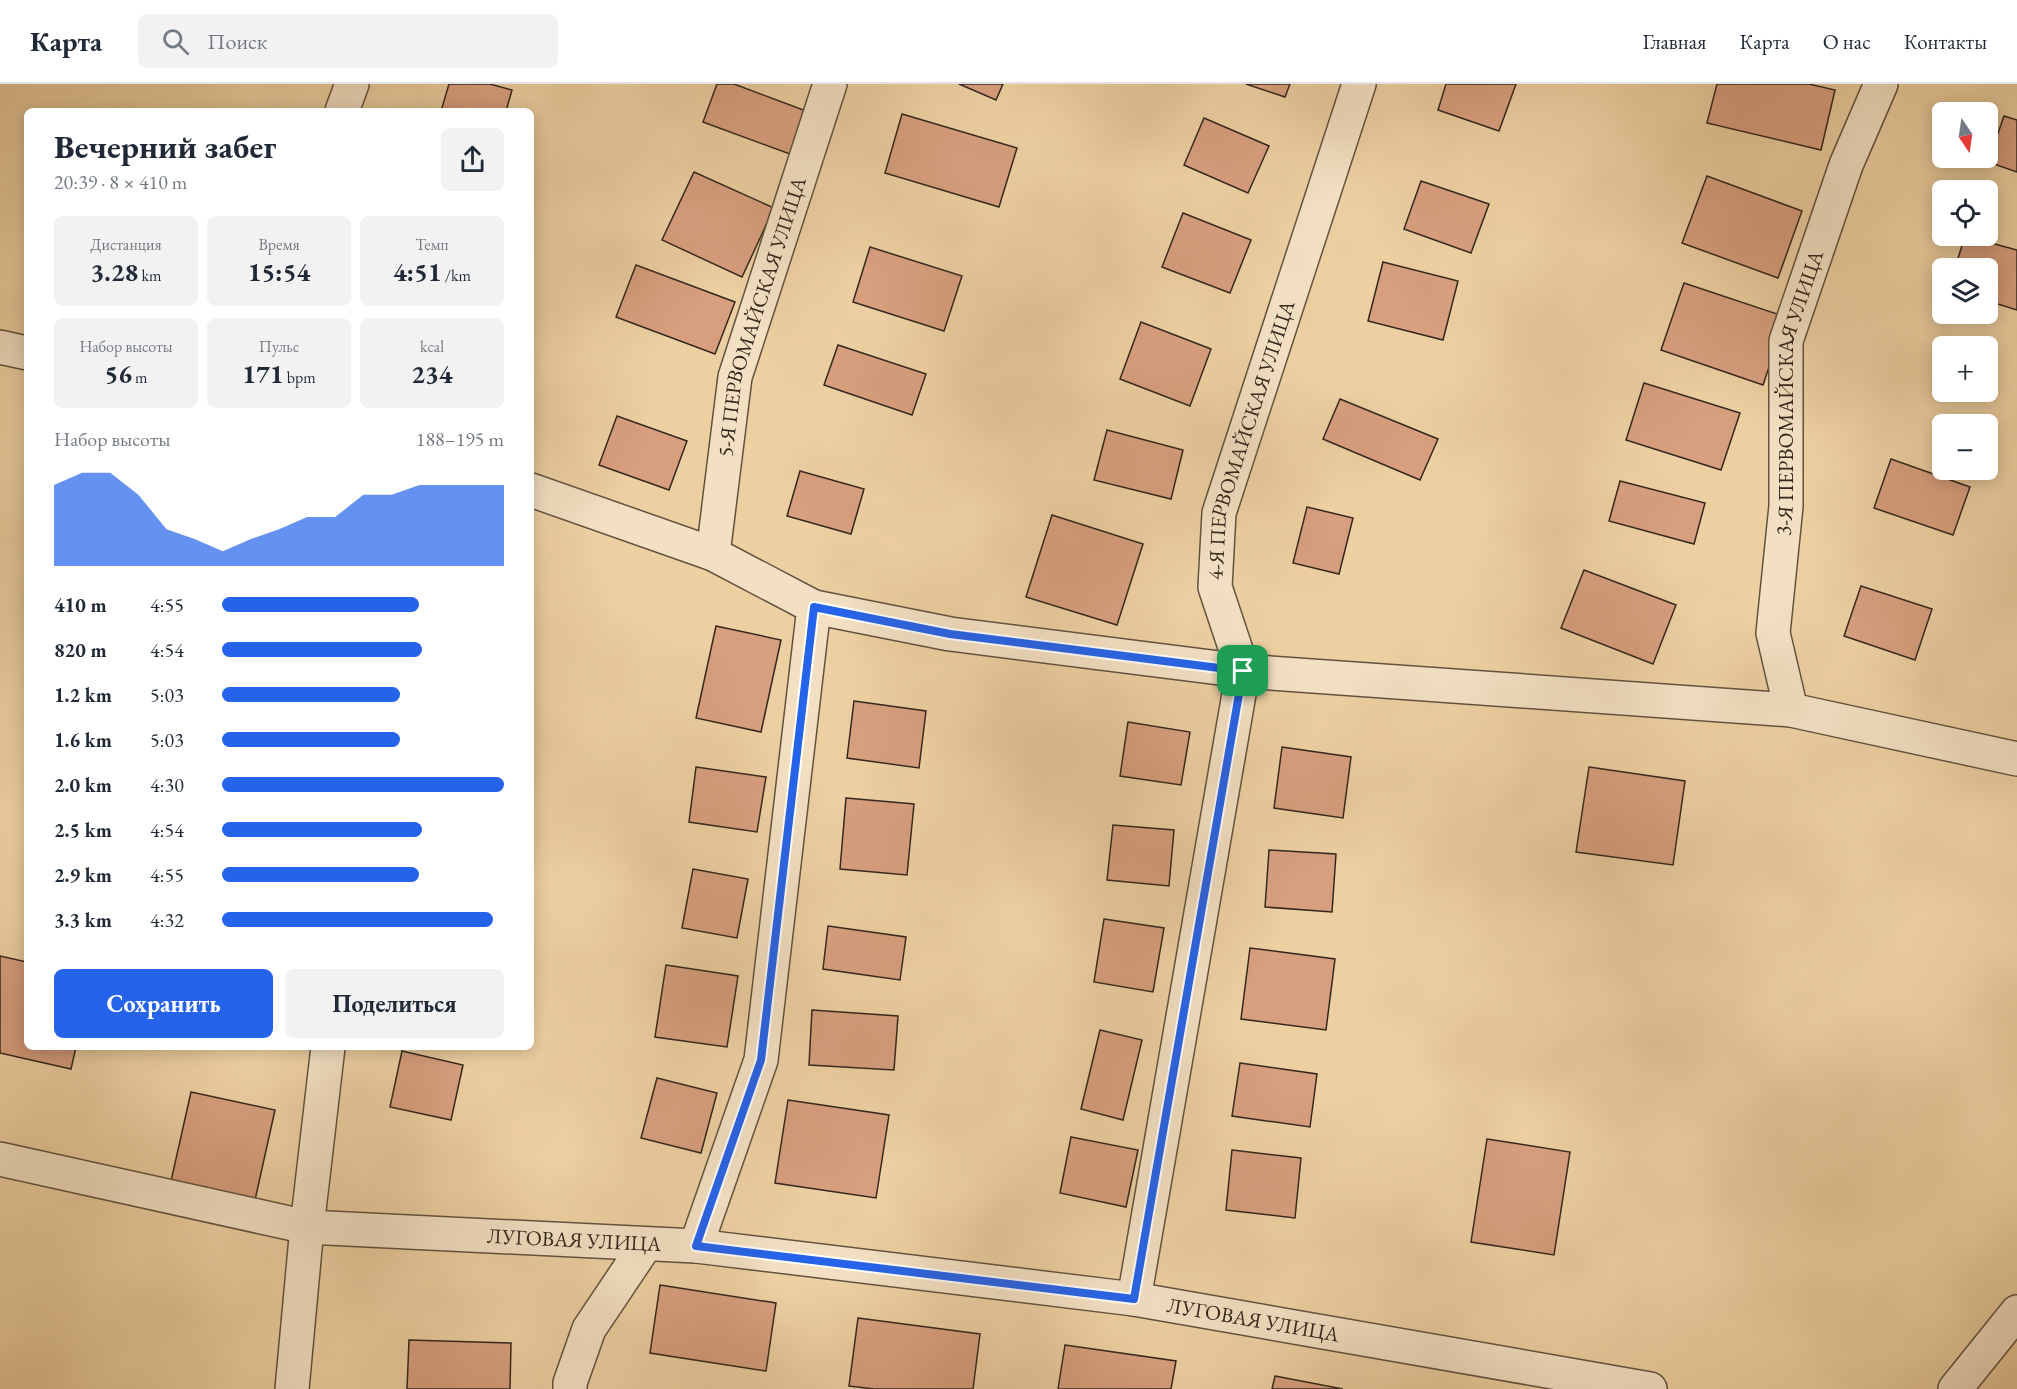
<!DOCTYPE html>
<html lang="ru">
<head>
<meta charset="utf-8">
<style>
  :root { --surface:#fff; --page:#f2f2f3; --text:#1f2937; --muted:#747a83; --line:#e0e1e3; --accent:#2563eb }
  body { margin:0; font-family:"EB Garamond",serif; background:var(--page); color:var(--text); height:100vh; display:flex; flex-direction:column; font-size:22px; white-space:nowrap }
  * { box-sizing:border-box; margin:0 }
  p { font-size:20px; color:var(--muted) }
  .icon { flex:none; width:33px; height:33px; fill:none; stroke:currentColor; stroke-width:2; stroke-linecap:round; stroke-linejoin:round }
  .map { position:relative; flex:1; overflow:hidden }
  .side { position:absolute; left:24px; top:24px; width:510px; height:942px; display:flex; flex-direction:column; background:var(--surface); border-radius:9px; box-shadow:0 3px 15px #0003 }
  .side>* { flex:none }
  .needle { width:39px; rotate:167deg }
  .controls { position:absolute; left:1932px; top:18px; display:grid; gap:12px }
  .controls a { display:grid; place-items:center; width:66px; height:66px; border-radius:9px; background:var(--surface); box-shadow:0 3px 15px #0003; font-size:30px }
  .pin { position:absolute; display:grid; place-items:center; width:51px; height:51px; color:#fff; margin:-26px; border-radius:12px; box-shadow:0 3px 9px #0006 }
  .round { display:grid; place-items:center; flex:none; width:63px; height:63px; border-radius:9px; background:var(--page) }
  .head { display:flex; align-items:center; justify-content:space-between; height:102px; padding:0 30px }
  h1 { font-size:33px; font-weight:700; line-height:45px }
  .metrics { display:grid; grid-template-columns:repeat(3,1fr); gap:9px; height:102px; padding:6px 30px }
  .metrics div { display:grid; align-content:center; border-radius:9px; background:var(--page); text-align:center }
  .metrics b { font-size:26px; font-weight:700 }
  .metrics small { font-size:16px; font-weight:400 }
  .metrics p { font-size:16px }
  .chart { height:168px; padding:12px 30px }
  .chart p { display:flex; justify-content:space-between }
  .chart svg { width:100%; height:108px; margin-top:6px; fill:var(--accent); opacity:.7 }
  .button { display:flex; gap:12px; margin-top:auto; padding:12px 30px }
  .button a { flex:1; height:69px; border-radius:9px; background:var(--accent); color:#fff; font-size:24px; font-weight:700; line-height:69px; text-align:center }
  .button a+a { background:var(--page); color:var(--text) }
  ul { padding:0 30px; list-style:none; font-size:20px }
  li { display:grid; grid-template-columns:96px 72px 1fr; align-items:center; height:45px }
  li i { height:15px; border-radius:8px; background:var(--accent) }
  header { display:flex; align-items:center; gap:36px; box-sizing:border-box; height:84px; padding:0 30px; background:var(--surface); border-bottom:2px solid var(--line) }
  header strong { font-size:28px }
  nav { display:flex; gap:33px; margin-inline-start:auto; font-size:21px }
  .search { width:420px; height:54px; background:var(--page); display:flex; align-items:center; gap:15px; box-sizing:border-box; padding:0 21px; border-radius:9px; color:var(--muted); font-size:22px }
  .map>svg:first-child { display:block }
  .building { fill:#d89f7e; stroke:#34281e; stroke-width:1.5 }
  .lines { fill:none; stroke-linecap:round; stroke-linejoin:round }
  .minor-casing { stroke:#62523f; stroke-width:36 }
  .minor { stroke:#f3e0c3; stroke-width:33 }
  .route-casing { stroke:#fff; stroke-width:12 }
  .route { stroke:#2563eb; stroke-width:8 }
  .labels { text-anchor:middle; stroke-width:5; stroke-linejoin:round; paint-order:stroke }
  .street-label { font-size:21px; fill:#34281e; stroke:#f3e0c3 }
</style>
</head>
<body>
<header>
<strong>Карта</strong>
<div class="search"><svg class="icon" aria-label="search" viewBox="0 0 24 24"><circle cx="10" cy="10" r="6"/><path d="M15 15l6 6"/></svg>Поиск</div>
<nav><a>Главная</a><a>Карта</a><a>О нас</a><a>Контакты</a></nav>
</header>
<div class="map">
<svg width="2017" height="1305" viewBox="0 0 2017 1305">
  <rect width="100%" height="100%" fill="#edd0a2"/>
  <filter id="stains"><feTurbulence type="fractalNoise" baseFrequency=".00333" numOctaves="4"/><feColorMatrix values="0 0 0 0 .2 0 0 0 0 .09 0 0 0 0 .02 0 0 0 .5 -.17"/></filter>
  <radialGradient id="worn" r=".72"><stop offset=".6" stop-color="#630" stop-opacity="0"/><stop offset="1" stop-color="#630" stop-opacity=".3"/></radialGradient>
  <g class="building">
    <path d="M 449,0 L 490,0 L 512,6 L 506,27 L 441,27 Z"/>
    <path d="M 717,0 L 734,0 L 806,27 L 790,70 L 703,38 Z"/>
    <path d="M 959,0 L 1003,0 L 996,16 Z"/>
    <path d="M 1246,0 L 1290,0 L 1285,13 Z"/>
    <path d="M 1446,0 L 1516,0 L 1499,47 L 1438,26 Z"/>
    <path d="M 1717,0 L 1809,0 L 1835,6 L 1821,66 L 1707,39 Z"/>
    <path d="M 902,30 L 1017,64 L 999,123 L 885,89 Z"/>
    <path d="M 2004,32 L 2017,36 L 2017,88 L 1988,78 Z"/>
    <path d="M 1204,34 L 1269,62 L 1248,109 L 1184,81 Z"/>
    <path d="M 694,88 L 774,124 L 742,193 L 662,156 Z"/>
    <path d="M 1707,92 L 1802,127 L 1778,194 L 1682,159 Z"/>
    <path d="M 1421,97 L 1489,120 L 1471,169 L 1404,145 Z"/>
    <path d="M 1183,129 L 1251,156 L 1230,209 L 1162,183 Z"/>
    <path d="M 1965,152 L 2017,166 L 2017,226 L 1988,217 L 1988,184 L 1955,184 Z"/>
    <path d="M 870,163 L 962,192 L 944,247 L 853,218 Z"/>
    <path d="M 1383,178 L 1458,197 L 1443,256 L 1368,237 Z"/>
    <path d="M 636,181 L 735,218 L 715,270 L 616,233 Z"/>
    <path d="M 1684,199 L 1786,233 L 1763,301 L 1661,266 Z"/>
    <path d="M 1141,238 L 1211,265 L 1190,322 L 1120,295 Z"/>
    <path d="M 838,261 L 926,290 L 912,331 L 824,301 Z"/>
    <path d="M 1644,299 L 1740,329 L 1721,386 L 1626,356 Z"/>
    <path d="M 1340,315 L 1438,355 L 1420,396 L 1323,355 Z"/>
    <path d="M 617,332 L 687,357 L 669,406 L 599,381 Z"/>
    <path d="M 1107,346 L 1183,366 L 1171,415 L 1094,396 Z"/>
    <path d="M 1891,375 L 1970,403 L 1953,451 L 1874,424 Z"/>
    <path d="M 800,387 L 864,405 L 851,450 L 787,432 Z"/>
    <path d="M 1620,397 L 1705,419 L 1694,460 L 1609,437 Z"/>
    <path d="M 1307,423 L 1353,434 L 1339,490 L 1293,479 Z"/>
    <path d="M 1052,431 L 1143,460 L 1117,541 L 1026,513 Z"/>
    <path d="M 1584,486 L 1676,521 L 1653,580 L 1561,544 Z"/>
    <path d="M 1861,502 L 1932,525 L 1915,576 L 1844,552 Z"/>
    <path d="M 716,542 L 781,556 L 761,648 L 696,634 Z"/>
    <path d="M 854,617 L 926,627 L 919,684 L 847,674 Z"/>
    <path d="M 1128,638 L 1190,648 L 1181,701 L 1120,692 Z"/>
    <path d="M 1282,663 L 1351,673 L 1343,734 L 1274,724 Z"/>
    <path d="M 696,683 L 766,693 L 757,748 L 689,738 Z"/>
    <path d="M 1589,683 L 1685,697 L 1673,781 L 1576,768 Z"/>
    <path d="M 846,714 L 914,720 L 907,791 L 840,785 Z"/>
    <path d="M 1113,741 L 1174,746 L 1169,802 L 1107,796 Z"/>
    <path d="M 1269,766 L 1336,770 L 1332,828 L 1265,823 Z"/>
    <path d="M 693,785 L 748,795 L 737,854 L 682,844 Z"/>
    <path d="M 1104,835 L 1164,844 L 1153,908 L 1094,898 Z"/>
    <path d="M 828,842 L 906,853 L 900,896 L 823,885 Z"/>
    <path d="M 1250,864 L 1335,875 L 1326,946 L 1241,935 Z"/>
    <path d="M 0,872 L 27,878 L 27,963 L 76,963 L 71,985 L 0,969 Z"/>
    <path d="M 666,881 L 738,892 L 727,963 L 655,953 Z"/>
    <path d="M 812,926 L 898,932 L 894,986 L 809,981 Z"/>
    <path d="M 1100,946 L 1142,956 L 1123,1036 L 1081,1025 Z"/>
    <path d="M 402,967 L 463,981 L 451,1036 L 390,1023 Z"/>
    <path d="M 1240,979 L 1317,990 L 1310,1043 L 1232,1032 Z"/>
    <path d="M 657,994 L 717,1009 L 701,1069 L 641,1054 Z"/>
    <path d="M 191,1008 L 275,1026 L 255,1116 L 171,1097 Z"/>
    <path d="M 788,1016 L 889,1031 L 876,1114 L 775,1099 Z"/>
    <path d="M 1071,1053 L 1138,1066 L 1126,1123 L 1060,1109 Z"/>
    <path d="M 1487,1055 L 1570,1068 L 1554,1171 L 1471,1158 Z"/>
    <path d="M 1232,1066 L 1301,1074 L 1295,1134 L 1226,1126 Z"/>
    <path d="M 660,1201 L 776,1219 L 766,1287 L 650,1269 Z"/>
    <path d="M 858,1234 L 980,1250 L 973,1305 L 874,1305 L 849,1302 Z"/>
    <path d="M 409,1256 L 511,1259 L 510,1305 L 407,1305 Z"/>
    <path d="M 1065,1261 L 1176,1277 L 1171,1305 L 1058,1305 Z"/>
    <path d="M 1275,1292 L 1343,1305 L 1272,1305 Z"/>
  </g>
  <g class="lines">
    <defs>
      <g id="minor">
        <path d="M 342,27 L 352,0"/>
        <path d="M 0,263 L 27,269"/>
        <path d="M 531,406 L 713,470 L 814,523 L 950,550 L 1243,587 L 1791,626 L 2017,675"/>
        <path id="s1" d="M 713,470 L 735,293 L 830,0"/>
        <path id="s2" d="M 1791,626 L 1773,549 L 1786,422 L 1786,257 L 1846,81 L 1881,0"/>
        <path id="s3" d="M 0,1075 L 307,1143 L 696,1162 L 1134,1215 L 1650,1305"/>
        <path d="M 696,1162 L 761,976 L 814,523"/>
        <path id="s4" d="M 1134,1215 L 1243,587 L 1215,503 L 1219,429 L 1359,0"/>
        <path d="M 292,1305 L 307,1143 L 328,963"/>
        <path d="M 570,1305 L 570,1299 L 589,1245 L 646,1160"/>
        <path d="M 1955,1305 L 2017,1228"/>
      </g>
    </defs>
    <use href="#minor" class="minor-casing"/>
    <use href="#minor" class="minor"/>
  </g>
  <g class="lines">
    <defs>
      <path id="route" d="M 814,523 L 950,550 L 1243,587 L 1134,1215 L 696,1162 L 761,976 Z"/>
    </defs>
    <use href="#route" class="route-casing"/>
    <use href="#route" class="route"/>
  </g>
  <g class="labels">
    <g class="street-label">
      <text dy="7" stroke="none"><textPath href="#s1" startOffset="243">5-Я ПЕРВОМАЙСКАЯ УЛИЦА</textPath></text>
      <text dy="7" stroke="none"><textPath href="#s2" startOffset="322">3-Я ПЕРВОМАЙСКАЯ УЛИЦА</textPath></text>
      <text dy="7" stroke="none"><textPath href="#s4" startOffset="878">4-Я ПЕРВОМАЙСКАЯ УЛИЦА</textPath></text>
      <text dy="7" stroke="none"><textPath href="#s3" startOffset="582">ЛУГОВАЯ УЛИЦА</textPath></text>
      <text dy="7" stroke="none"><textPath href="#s3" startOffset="1266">ЛУГОВАЯ УЛИЦА</textPath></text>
    </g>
  </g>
  <rect width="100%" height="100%" filter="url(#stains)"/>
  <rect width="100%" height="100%" fill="url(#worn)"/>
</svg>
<div class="controls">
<a><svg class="needle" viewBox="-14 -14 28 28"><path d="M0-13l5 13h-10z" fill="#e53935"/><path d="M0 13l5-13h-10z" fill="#747a83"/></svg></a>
<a><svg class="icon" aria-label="locate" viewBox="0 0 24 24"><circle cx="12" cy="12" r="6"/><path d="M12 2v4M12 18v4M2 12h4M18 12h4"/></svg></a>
<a><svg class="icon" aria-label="layers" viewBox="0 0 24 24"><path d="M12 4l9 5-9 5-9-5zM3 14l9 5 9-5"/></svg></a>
<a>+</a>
<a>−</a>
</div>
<div class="pin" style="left:1243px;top:587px;background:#1e9e55"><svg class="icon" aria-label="arrive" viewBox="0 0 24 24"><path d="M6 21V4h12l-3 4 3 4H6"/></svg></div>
<section class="side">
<div class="head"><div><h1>Вечерний забег</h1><p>20:39 · 8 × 410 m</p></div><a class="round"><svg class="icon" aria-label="share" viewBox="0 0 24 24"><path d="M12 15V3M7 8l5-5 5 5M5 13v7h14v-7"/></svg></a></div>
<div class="metrics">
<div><p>Дистанция</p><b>3.28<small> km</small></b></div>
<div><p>Время</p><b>15:54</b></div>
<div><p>Темп</p><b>4:51<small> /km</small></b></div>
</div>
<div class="metrics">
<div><p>Набор высоты</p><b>56<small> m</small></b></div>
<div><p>Пульс</p><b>171<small> bpm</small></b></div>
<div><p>kcal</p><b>234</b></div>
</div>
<div class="chart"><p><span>Набор высоты</span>188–195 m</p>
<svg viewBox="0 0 160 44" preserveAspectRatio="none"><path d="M0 44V11L10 6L20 6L30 15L40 29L50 33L60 38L70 33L80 29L90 24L100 24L110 15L120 15L130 11L140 11L150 11L160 11V44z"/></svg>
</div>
<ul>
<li><b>410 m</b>4:55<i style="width:70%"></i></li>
<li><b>820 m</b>4:54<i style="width:71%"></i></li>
<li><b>1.2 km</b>5:03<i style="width:63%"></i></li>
<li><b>1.6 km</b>5:03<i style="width:63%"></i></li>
<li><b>2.0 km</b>4:30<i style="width:100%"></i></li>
<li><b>2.5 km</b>4:54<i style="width:71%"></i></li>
<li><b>2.9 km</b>4:55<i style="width:70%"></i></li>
<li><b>3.3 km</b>4:32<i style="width:96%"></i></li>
</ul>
<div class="button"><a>Сохранить</a><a>Поделиться</a></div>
</section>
</div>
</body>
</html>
